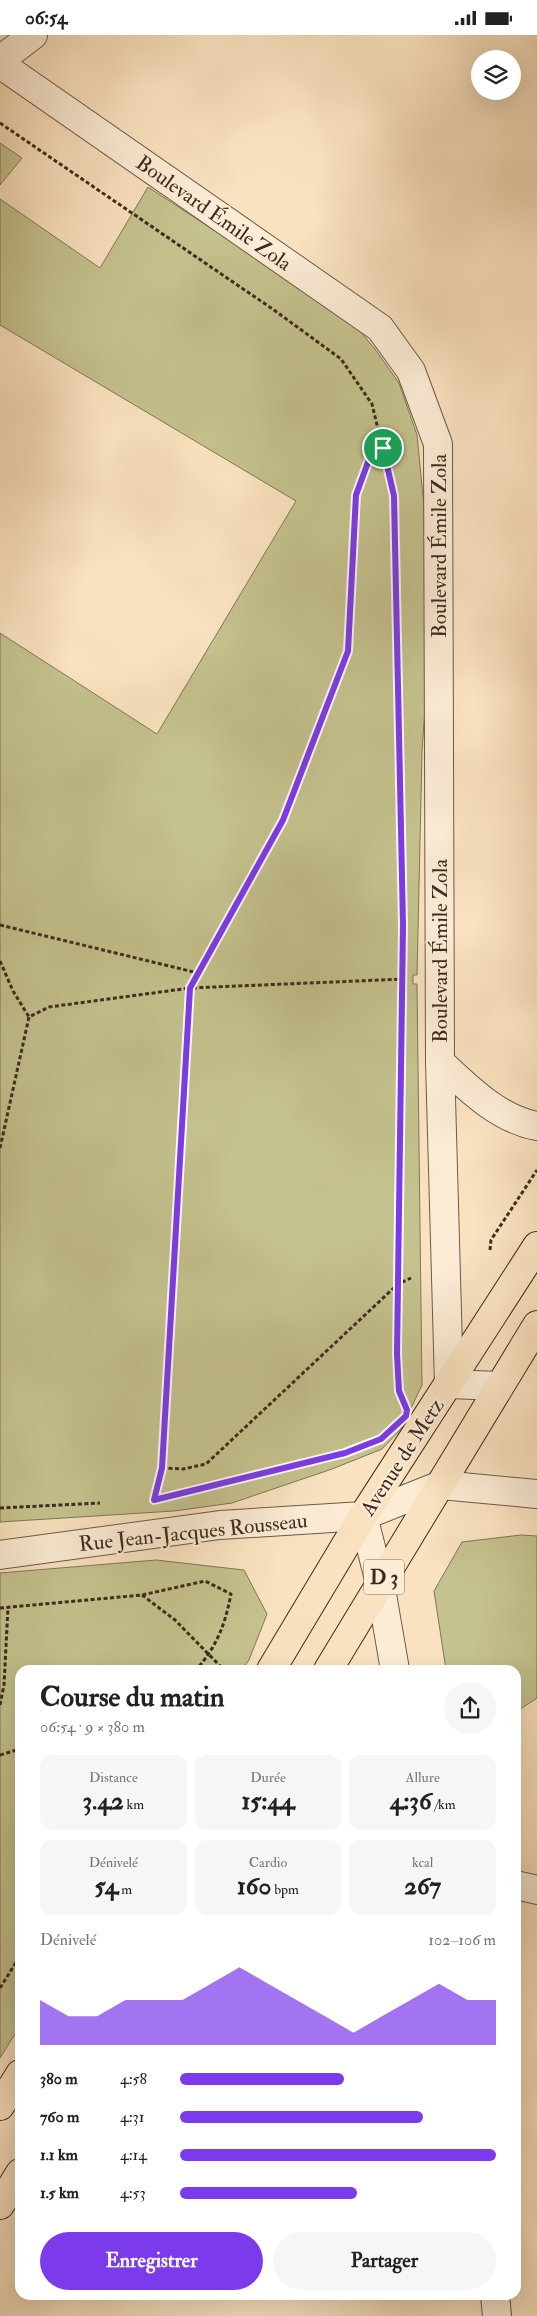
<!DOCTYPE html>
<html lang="fr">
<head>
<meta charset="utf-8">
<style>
  :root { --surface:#fff; --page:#f6f6f6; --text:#222; --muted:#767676; --accent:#7c3aed }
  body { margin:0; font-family:"IM FELL Double Pica",serif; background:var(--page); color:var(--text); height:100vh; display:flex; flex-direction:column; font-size:19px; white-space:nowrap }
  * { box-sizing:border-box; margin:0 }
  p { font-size:16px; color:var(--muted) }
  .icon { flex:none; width:28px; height:28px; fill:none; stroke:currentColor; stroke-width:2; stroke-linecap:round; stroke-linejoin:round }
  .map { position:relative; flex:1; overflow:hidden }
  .details { position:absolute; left:15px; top:1630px; width:506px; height:635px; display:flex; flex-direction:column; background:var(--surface); border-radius:15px; box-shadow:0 5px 20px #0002 }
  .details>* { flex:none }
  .buttons { position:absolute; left:471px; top:15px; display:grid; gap:10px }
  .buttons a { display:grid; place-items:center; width:50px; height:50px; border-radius:50%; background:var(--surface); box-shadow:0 5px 20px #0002; font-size:25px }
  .pin { position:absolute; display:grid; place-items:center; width:42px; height:42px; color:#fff; margin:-21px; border:2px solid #fff; border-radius:50%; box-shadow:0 1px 5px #0007 }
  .round { display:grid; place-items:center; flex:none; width:52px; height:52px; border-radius:26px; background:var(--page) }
  .headline { display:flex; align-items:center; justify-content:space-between; height:85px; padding:0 25px }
  h1 { font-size:28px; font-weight:800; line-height:38px }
  .stats { display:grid; grid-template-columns:repeat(3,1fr); gap:8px; height:85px; padding:5px 25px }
  .stats div { display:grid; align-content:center; border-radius:12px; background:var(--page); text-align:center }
  .stats b { font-size:25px; font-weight:800 }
  .stats small { font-size:14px; font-weight:400 }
  .stats p { font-size:14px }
  .chart { height:140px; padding:10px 25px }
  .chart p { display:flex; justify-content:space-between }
  .chart svg { width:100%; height:90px; margin-top:5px; fill:var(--accent); opacity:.7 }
  .action { display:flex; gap:10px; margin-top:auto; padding:10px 25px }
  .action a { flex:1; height:58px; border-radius:30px; background:var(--accent); color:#fff; font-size:20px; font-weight:800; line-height:58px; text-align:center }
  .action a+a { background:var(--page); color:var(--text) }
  ul { padding:0 25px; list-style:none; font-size:16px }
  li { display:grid; grid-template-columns:80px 60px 1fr; align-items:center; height:38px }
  li i { height:12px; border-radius:6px; background:var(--accent) }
  .status { display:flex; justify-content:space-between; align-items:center; height:35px; padding:0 25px; background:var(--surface); direction:ltr }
  .status svg { height:14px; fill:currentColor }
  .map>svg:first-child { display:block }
  .green { fill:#c4c28e; stroke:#807756 }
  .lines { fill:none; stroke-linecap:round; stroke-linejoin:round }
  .minor-casing { stroke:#6c5a47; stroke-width:30 }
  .primary-casing { stroke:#3c2c1f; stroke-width:30 }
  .path { stroke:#3c2c1f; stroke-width:3; stroke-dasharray:4 2.5; stroke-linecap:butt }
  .minor { stroke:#fcecd6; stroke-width:28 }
  .primary { stroke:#fae2c0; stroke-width:28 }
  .route-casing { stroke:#fff; stroke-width:10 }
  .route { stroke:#7c3aed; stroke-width:6 }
  .labels { text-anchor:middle; stroke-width:4.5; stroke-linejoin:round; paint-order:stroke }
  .shield { fill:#fcecd6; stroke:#766656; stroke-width:1 }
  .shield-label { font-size:20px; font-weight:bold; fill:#3c2c1f }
  .street-label { font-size:21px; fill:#3c2c1f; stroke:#fcecd6 }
</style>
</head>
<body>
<div class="status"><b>06:54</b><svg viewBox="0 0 49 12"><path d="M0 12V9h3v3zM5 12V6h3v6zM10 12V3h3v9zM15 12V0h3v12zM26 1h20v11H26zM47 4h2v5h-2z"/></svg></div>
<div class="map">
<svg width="537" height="2281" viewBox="0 0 537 2281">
  <rect width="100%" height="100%" fill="#fae2c0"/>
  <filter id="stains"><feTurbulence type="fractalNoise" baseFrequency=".004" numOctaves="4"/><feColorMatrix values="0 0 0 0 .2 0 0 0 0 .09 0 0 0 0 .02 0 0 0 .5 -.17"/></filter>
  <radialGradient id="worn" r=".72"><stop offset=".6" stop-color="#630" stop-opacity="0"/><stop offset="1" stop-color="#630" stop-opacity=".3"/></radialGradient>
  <g class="green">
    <path d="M 0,108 L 22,123 L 0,150 Z"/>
    <path d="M 148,152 L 328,270 L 355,290 L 375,314 L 399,348 L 417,400 L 425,482 L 426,658 L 422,717 L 417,940 L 413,940 L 413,949 L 417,949 L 422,1350 L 401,1394 L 382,1414 L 332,1434 L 232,1468 L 174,1476 L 0,1487 L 0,598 L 157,699 L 296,466 L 0,290 L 0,164 L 100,233 Z"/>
    <path d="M 521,1500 L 537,1501 L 537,1663 L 516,1677 L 516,1635 L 446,1635 L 434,1556 L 462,1507 Z"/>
    <path d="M 156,1525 L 244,1535 L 267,1579 L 249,1625 L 242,1635 L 20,1635 L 20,1991 L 0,2023 L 0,1538 Z"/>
  </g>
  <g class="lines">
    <defs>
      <g id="minor">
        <path d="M 0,25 L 33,0"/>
        <path d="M 0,29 L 380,293 L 411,336 L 438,409 L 440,1027 L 449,1349 L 499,1351"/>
        <path d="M 440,1027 C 467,1052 498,1084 537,1091"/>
        <path d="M 363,1481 L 380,1548 L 395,1635"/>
        <path d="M 0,1520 L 220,1490 L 363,1481 L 441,1450 L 537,1459"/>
        <path d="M 516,1850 L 537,1855"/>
        <path d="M 495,2260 L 497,2281"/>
      </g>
      <g id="primary">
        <path d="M 271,1635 L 363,1481 L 537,1211"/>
        <path d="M 328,1635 L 537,1290"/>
        <path d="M 0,2071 L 20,2039"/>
        <path d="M 0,2170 L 20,2138"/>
      </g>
    </defs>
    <use href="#minor" class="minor-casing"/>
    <use href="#primary" class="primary-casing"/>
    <g class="path">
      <path d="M 0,88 L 274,275 L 341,324 L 372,369 L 394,461 L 401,777"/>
      <path d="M 0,890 L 198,938"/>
      <path d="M 0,926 L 13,956 L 29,982"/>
      <path d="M 0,1113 L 29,982 L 49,972 L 190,953 L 283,785 L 348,616 L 356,460 L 371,419 L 399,407"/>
      <path d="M 490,1215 L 491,1205 L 537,1135"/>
      <path d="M 400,1359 L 397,1319 L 402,1000"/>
      <path d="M 162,1433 L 183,1434 L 206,1429 L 398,1249 L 411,1243"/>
      <path d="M 195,1455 L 345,1418 L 365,1411"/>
      <path d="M 155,1462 L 162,1433 L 190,953 L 405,944"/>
      <path d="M 0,1473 L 100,1468"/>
      <path d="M 142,1560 L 175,1585 L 224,1635"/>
      <path d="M 0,1573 L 142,1560 L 205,1546 L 231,1559 C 225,1590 217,1611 196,1635"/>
      <path d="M 0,1670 L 4,1650 L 8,1572"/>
      <path d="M 0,1720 L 20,1714"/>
      <path d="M 0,1953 L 20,1921"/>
    </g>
    <use href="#minor" class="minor"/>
    <use href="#primary" class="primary"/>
  </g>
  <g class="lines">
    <defs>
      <path id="route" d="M 383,413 L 394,461 L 403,890 L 397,1319 L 399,1356 L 407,1375 L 406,1381 L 381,1404 L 345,1418 L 154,1465 L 162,1433 L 190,953 L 283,785 L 348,616 L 356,460 L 371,419 Z"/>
    </defs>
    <use href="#route" class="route-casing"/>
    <use href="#route" class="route"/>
  </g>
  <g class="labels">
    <rect class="shield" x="364" y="1524.5" width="40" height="35" rx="4"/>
    <g class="shield-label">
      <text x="384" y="1549">D 3</text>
    </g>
    <g class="street-label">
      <text transform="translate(214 178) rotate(35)" y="7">Boulevard Émile Zola</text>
      <text transform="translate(439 511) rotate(-90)" y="7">Boulevard Émile Zola</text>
      <text transform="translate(440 916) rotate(-90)" y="7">Boulevard Émile Zola</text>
      <text transform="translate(402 1422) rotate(-57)" y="7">Avenue de Metz</text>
      <text transform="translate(193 1497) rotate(-6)" y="7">Rue Jean-Jacques Rousseau</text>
    </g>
  </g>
  <rect width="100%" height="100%" filter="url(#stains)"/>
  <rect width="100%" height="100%" fill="url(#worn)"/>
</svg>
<div class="buttons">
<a><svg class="icon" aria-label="layers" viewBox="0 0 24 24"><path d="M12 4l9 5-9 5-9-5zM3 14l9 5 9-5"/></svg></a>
</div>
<div class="pin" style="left:383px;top:413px;background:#1e9e55"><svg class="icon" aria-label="arrive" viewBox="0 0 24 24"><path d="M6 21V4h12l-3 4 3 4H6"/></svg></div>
<section class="details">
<div class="headline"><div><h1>Course du matin</h1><p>06:54 · 9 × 380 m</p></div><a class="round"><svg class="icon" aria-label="share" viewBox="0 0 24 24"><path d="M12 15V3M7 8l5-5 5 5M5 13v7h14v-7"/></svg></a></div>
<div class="stats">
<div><p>Distance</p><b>3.42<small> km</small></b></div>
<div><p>Durée</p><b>15:44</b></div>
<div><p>Allure</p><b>4:36<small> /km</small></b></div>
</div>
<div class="stats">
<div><p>Dénivelé</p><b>54<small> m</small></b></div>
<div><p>Cardio</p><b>160<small> bpm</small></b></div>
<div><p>kcal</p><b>267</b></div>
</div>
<div class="chart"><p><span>Dénivelé</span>102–106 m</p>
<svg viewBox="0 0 160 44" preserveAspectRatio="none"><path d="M0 44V22L10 30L20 30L30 22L40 22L50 22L60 14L70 6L80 14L90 22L100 30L110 38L120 30L130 22L140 14L150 22L160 22V44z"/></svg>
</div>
<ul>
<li><b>380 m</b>4:58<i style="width:52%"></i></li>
<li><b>760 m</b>4:31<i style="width:77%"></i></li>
<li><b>1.1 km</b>4:14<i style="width:100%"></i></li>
<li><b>1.5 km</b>4:53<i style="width:56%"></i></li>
</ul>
<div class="action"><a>Enregistrer</a><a>Partager</a></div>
</section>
</div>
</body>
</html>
